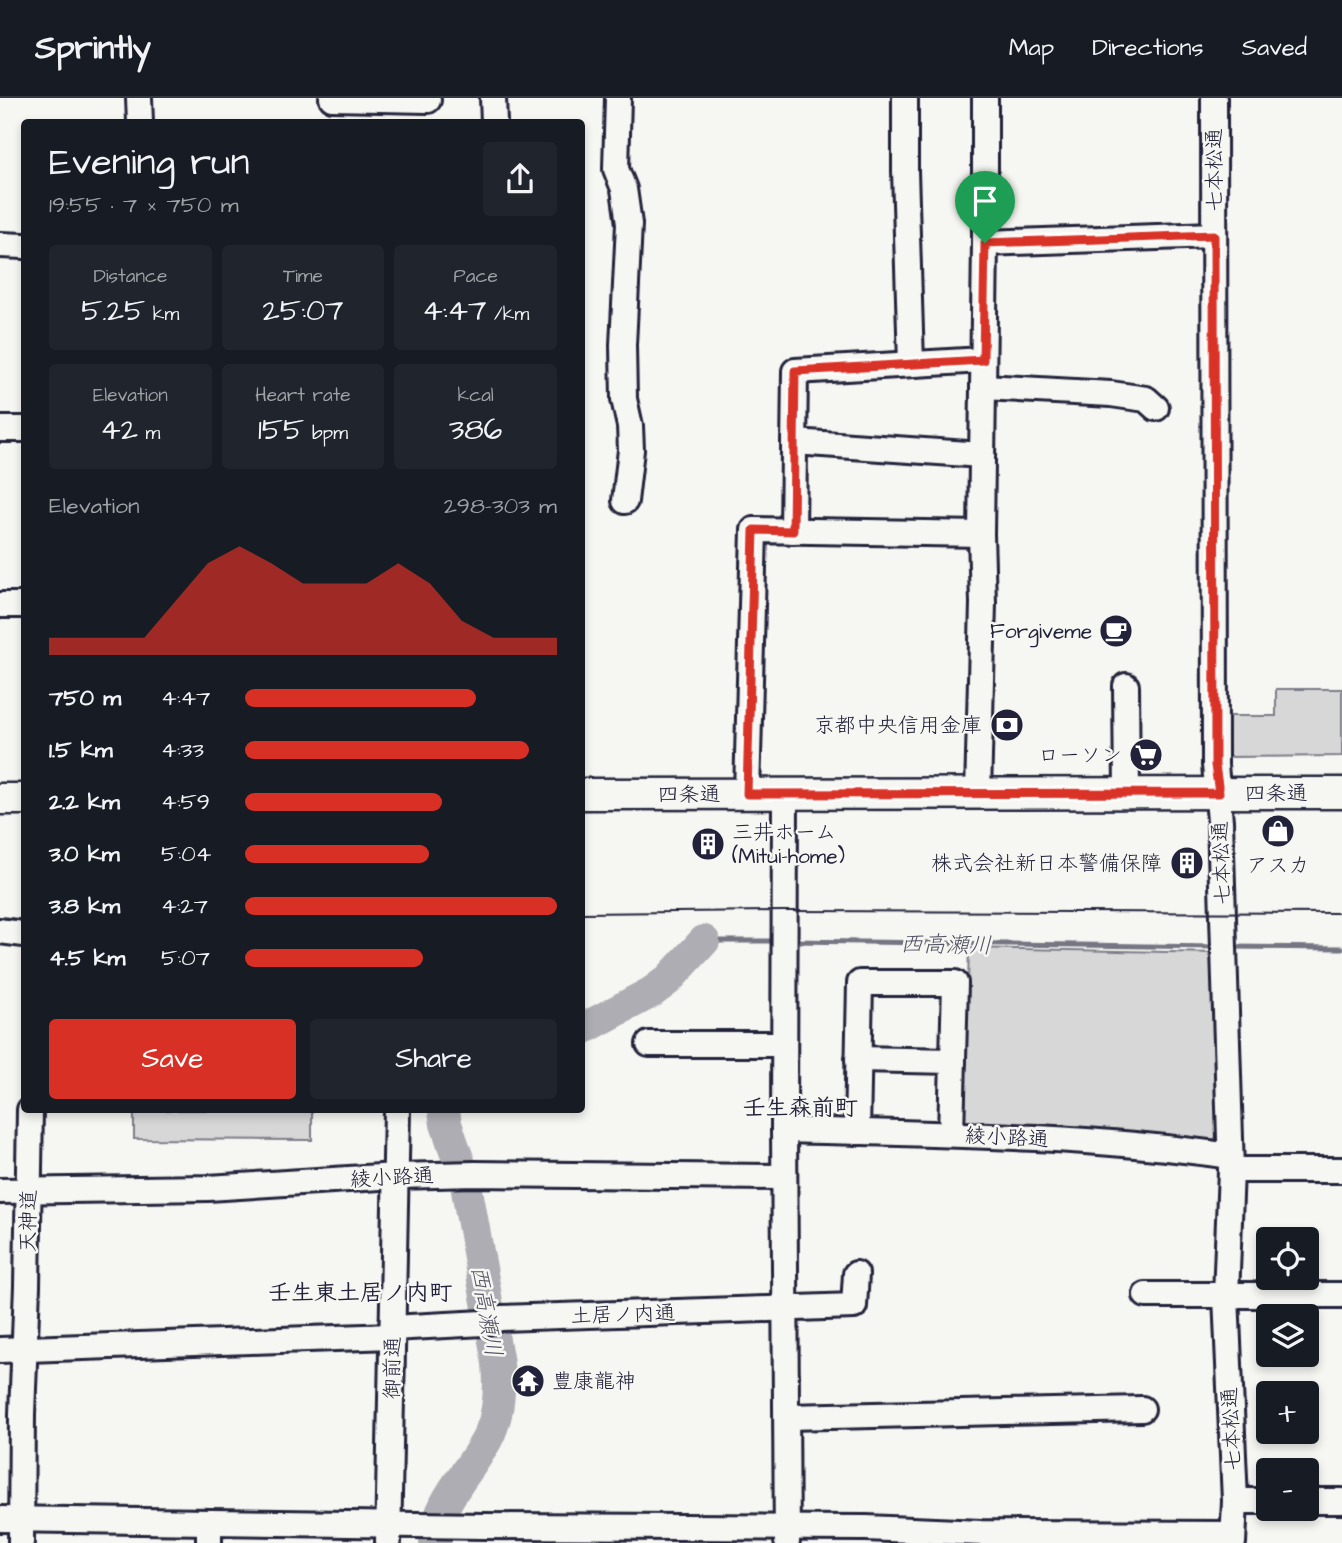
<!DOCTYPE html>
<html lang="en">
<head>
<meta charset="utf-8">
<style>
  :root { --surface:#171b24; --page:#20242c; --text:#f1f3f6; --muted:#9ea1a6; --line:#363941; --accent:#d93025 }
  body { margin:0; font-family:"Architects Daughter","Klee One",sans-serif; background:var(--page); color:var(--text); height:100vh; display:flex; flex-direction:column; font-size:26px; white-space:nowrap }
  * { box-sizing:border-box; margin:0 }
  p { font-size:23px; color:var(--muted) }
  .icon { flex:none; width:38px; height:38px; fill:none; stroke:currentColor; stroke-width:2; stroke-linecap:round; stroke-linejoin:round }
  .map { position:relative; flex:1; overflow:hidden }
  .details { position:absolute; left:21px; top:21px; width:564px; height:994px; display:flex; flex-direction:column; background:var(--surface); border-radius:7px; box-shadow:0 4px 10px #0003 }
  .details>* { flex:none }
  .buttons { position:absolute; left:1256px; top:1129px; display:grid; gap:14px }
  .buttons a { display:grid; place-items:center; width:63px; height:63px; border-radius:7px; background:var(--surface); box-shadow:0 4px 10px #0003; font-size:35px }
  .pin { position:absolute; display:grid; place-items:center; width:60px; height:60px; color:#fff; margin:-72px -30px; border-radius:50% 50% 50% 0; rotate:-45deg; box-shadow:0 0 7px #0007 }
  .pin .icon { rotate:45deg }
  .round { display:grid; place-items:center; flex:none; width:74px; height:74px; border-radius:7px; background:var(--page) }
  .summary { display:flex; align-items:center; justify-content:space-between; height:119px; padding:0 28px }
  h1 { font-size:38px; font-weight:600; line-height:52px }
  .stats { display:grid; grid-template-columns:repeat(3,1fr); gap:10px; height:119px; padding:7px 28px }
  .stats div { display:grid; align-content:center; border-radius:7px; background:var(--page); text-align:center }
  .stats b { font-size:30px; font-weight:600 }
  .stats small { font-size:19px; font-weight:400 }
  .stats p { font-size:19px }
  .chart { height:196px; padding:14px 28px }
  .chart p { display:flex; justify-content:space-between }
  .chart svg { width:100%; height:126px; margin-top:7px; fill:var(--accent); opacity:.7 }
  .primary-button { display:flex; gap:14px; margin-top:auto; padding:14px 28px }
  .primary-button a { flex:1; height:80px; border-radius:7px; background:var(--accent); color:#fff; font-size:28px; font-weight:600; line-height:80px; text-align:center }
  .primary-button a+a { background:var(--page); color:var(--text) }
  ul { padding:0 28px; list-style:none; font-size:23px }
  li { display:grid; grid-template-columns:112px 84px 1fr; align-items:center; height:52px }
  li i { height:18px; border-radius:9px; background:var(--accent) }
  header { display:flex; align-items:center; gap:42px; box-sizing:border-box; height:98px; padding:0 35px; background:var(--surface); border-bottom:2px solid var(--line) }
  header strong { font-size:33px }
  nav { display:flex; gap:38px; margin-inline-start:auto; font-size:24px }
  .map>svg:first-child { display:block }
  .green { fill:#d7d7d7; stroke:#7c7c89; stroke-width:2 }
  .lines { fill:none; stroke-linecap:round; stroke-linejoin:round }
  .stream { stroke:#757583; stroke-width:5 }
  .river { stroke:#adadb3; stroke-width:32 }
  .minor-casing { stroke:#22223b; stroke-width:30 }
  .major-casing { stroke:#22223b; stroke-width:35 }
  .minor { stroke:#f6f6f2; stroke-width:24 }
  .major { stroke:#f6f6f2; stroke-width:30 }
  .tram { stroke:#22223b; stroke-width:2 }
  .route-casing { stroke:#fff; stroke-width:14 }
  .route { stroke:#d93025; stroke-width:9 }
  .labels { text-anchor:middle; stroke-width:5; stroke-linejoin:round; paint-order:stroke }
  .street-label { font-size:21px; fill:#22223b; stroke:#f6f6f2 }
  .poi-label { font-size:21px; fill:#22223b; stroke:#f6f6f2; text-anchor:end }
  .water-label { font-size:23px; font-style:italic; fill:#535365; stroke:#f6f6f2 }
  .neighbourhood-label { font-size:23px; font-weight:bold; fill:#22223b; stroke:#f6f6f2 }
</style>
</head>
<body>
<header>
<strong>Sprintly</strong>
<nav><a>Map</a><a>Directions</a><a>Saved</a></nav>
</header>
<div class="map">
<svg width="1342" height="1445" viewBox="0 0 1342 1445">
  <rect width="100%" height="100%" fill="#f6f6f2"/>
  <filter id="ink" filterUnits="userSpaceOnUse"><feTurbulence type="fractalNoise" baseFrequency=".0143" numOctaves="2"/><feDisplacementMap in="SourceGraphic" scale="14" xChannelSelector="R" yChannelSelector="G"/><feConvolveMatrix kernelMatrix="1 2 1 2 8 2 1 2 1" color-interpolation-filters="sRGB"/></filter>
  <g filter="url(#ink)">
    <g class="green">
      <path d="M 1276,591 L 1342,591 L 1342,658 L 1229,659 L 1228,618 L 1276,618 Z"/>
      <path d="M 969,850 L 1216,855 L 1220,1040 L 1205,1042 L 973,1028 L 964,1024 Z"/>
      <path d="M 134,1012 L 312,1012 L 312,1042 L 134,1041 Z"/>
    </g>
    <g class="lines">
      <g class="stream">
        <path d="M 704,843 L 779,843"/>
        <path d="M 792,843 L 1216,849"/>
        <path d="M 1230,849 L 1342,850"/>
      </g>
      <g class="river">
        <path d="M 581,932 L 652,894 L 668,882 L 704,843"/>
        <path d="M 435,1445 C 436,1400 473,1373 490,1335 C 500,1312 500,1288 498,1265 L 465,1081 L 446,1026 L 444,1012"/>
      </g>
      <defs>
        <g id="minor">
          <path d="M 139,0 L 140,24"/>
          <path d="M 332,0 L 428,2"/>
          <path d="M 493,0 L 494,24"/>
          <path d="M 618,0 L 616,71 L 624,91 L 629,126 L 623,247 L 624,301 L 630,328 L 631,352 L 625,403"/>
          <path d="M 905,0 L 905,73 L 911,265"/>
          <path d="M 1214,0 L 1215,667 L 1220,723 L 1231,1072 L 1226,1198 L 1235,1403 L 1233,1445"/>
          <path d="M 985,145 L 1214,137"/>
          <path d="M 0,147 L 24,148"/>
          <path d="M 983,289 L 1111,296 L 1146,301 L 1156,310"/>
          <path d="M 0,331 L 24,331"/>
          <path d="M 794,344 L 982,357"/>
          <path d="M 793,433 L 795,273 L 983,262"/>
          <path d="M 0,507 L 24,507"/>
          <path d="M 1126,588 L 1127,696"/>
          <path d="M 747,696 L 754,432 L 981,436"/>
          <path d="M 785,696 L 784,1032 L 787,1444"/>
          <path d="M 978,696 L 983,505 L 981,436 L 985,145 L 985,0"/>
          <path d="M 0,833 L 24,836"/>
          <path d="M 649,946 L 784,946"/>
          <path d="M 858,961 L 953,963"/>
          <path d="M 784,1032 C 932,1036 1083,1037 1230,1058"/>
          <path d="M 857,1034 L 860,885 L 955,885 L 951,1036"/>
          <path d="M 1231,1072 L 1342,1072"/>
          <path d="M 0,1093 L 208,1090 L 396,1078 L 475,1076 L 784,1079"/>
          <path d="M 1146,1197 L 1342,1197"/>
          <path d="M 392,1230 L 483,1225 L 501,1220 L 854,1208 L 856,1176"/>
          <path d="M 0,1252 L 392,1238"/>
          <path d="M 787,1319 L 1142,1311"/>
          <path d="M 1235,1403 L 1269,1403"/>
          <path d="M 1307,1403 L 1342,1403"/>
          <path d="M 0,1421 L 484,1428 L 866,1430 L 981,1435 L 1233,1436"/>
          <path d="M 21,1445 L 22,1316 L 27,1188 L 30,1012"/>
          <path d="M 209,1445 L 209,1424"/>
          <path d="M 388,1445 L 397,1012"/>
        </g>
        <g id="major">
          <path d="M 581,696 L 1342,695"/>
          <path d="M 0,701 L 24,701"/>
        </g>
      </defs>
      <use href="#minor" class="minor-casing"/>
      <use href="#major" class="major-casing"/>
      <use href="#minor" class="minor"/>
      <use href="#major" class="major"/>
      <g class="tram">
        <path d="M 581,815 L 784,813 L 1342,815"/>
        <path d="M 0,820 L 24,823"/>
      </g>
    </g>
  </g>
  <g class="lines" filter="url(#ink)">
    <defs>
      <path id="route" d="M 1214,137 L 1215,667 L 1219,695 L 747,696 L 754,432 L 793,433 L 795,273 L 983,262 L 985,145 Z"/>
    </defs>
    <use href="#route" class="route-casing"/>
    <use href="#route" class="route"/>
  </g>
  <defs>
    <symbol id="cafe-disc" viewBox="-11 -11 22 22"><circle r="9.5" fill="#22223b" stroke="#f6f6f2"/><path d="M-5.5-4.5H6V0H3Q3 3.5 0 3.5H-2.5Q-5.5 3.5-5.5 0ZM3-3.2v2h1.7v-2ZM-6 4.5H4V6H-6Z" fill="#fff"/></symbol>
    <symbol id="bank-disc" viewBox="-11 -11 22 22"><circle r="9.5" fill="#22223b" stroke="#f6f6f2"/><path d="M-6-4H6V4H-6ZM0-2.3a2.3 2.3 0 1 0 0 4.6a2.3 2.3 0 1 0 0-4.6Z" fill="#fff"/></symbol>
    <symbol id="supermarket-disc" viewBox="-11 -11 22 22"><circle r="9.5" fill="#22223b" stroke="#f6f6f2"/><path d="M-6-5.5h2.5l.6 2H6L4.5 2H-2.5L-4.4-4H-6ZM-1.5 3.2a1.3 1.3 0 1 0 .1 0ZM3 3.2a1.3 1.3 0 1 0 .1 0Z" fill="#fff"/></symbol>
    <symbol id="shop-disc" viewBox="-11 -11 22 22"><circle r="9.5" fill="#22223b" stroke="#f6f6f2"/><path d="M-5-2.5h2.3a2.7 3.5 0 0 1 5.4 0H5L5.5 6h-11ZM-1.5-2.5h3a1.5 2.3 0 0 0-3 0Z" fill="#fff"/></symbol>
    <symbol id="building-disc" viewBox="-11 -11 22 22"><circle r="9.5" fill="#22223b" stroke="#f6f6f2"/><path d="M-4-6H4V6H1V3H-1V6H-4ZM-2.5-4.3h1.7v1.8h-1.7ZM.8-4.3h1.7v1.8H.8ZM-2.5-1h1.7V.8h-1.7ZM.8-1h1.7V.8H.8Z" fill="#fff"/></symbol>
    <symbol id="temple-disc" viewBox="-11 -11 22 22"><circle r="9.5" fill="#22223b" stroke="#f6f6f2"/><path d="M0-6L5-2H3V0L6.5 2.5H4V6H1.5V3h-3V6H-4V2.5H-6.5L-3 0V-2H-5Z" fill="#fff"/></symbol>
  </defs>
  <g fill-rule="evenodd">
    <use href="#cafe-disc" x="1097" y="514" width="38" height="38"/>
    <use href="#bank-disc" x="988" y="608" width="38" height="38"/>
    <use href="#supermarket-disc" x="1127" y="638" width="38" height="38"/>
    <use href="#shop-disc" x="1259" y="714" width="38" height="38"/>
    <use href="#building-disc" x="689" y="727" width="38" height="38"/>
    <use href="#building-disc" x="1168" y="746" width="38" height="38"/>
    <use href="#temple-disc" x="509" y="1264" width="38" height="38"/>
  </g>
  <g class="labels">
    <g class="street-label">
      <text transform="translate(1214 72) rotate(-90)" y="7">七本松通</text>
      <text x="1276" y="702">四条通</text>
      <text x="689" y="703">四条通</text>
      <text transform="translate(1221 765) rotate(-92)" y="7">七本松通</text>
      <text transform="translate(1007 1039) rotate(3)" y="7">綾小路通</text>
      <text transform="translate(392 1079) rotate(-3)" y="7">綾小路通</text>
      <text transform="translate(28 1123) rotate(-89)" y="7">天神道</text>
      <text transform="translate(623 1216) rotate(-2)" y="7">土居ノ内通</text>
      <text transform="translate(392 1270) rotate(-89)" y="7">御前通</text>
      <text transform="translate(1231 1331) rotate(-93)" y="7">七本松通</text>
    </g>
    <g class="poi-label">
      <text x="1092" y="540">Forgiveme</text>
      <text x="982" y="634">京都中央信用金庫</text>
      <text x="1122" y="664">ローソン</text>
      <text x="732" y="741" text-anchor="start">三井ホーム<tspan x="732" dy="24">(Mitui-home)</tspan></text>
      <text x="1162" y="772">株式会社新日本警備保障</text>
      <text x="1278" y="774" text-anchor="middle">アスカ</text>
      <text x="552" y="1290" text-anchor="start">豊康龍神</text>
    </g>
    <g class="water-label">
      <text transform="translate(946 846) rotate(1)" y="8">西高瀬川</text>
      <text transform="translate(487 1213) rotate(80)" y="8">西高瀬川</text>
    </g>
    <g class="neighbourhood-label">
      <text x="800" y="1017">壬生森前町</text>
      <text x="360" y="1202">壬生東土居ノ内町</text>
    </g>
  </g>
</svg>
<div class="buttons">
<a><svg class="icon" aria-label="locate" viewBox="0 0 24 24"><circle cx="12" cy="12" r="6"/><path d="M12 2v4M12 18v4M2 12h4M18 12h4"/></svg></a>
<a><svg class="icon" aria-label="layers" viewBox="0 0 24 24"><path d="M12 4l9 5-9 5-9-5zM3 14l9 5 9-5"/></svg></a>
<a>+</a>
<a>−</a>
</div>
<div class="pin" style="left:985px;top:145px;background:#1e9e55"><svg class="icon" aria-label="arrive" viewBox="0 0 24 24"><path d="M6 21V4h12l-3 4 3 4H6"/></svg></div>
<section class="details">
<div class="summary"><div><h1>Evening run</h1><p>19:55 · 7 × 750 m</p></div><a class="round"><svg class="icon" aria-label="share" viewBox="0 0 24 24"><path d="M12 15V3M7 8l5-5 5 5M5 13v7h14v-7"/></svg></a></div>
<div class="stats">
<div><p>Distance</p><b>5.25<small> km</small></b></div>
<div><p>Time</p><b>25:07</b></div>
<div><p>Pace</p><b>4:47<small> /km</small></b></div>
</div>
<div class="stats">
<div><p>Elevation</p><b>42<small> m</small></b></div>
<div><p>Heart rate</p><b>155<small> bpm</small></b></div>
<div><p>kcal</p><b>386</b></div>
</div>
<div class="chart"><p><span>Elevation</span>298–303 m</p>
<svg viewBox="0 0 160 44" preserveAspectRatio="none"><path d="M0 44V38L10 38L20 38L30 38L40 25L50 12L60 6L70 12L80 19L90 19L100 19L110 12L120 19L130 32L140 38L150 38L160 38V44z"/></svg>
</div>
<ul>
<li><b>750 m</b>4:47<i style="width:74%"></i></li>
<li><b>1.5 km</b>4:33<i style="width:91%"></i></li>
<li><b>2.2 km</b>4:59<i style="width:63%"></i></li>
<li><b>3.0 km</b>5:04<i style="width:59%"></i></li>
<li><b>3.8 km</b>4:27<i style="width:100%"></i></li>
<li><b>4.5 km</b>5:07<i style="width:57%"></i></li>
</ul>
<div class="primary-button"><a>Save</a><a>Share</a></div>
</section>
</div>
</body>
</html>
